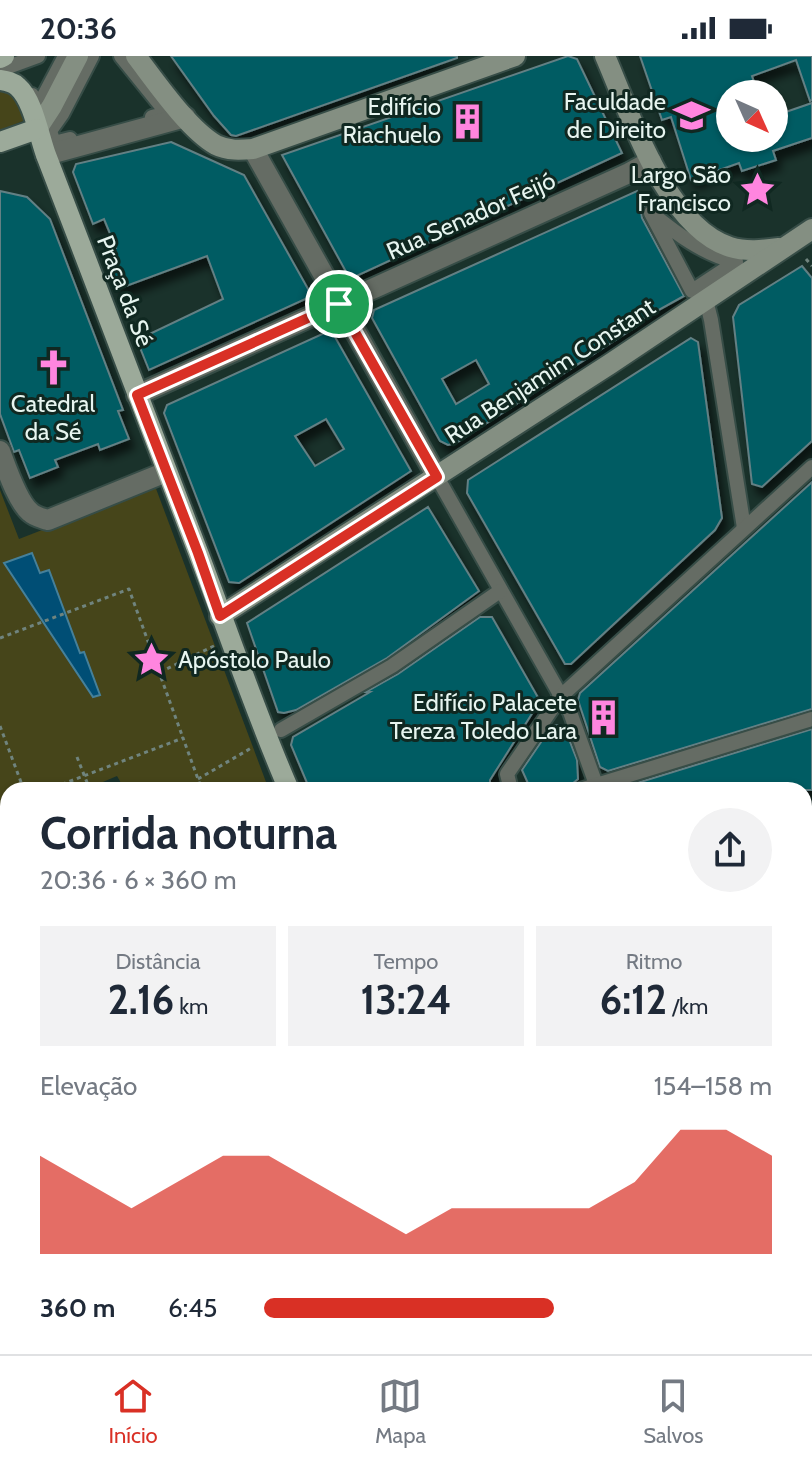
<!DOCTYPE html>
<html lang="pt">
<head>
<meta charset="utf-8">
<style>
  :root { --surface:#fff; --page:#f2f2f3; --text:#1f2937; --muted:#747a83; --line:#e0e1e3; --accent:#d93025 }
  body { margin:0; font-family:Cabin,sans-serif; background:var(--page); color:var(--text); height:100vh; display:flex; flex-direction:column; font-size:30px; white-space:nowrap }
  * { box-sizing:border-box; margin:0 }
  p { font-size:26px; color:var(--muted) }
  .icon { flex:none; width:44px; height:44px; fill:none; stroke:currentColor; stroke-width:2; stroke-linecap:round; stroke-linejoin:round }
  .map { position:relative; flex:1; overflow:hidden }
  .drawer { position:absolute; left:0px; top:726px; width:812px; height:572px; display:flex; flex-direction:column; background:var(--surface); border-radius:24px 24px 0 0; box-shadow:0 2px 6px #0004 }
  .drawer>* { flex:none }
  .needle { width:52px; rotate:135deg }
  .fabs { position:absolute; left:716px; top:24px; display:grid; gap:16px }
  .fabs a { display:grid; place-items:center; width:72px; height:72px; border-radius:50%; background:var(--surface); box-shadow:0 2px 6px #0004; font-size:40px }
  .pin { position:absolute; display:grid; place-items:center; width:68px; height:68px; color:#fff; margin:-34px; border:4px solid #fff; border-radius:50%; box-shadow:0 2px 8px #0007 }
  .round { display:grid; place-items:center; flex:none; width:84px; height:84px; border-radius:42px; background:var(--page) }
  .headline { display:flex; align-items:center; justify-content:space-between; height:136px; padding:0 40px }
  h1 { font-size:44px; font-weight:800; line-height:60px }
  .figures { display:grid; grid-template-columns:repeat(3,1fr); gap:12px; height:136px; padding:8px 40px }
  .figures div { display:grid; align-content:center; border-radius:0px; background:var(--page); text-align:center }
  .figures b { font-size:40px; font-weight:800 }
  .figures small { font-size:22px; font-weight:400 }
  .figures p { font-size:22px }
  .chart { height:224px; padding:16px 40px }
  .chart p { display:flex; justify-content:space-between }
  .chart svg { width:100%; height:144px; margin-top:8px; fill:var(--accent); opacity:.7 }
  ul { padding:0 40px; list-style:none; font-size:26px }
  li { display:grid; grid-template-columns:128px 96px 1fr; align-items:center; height:60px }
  li i { height:20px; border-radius:10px; background:var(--accent) }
  .status { display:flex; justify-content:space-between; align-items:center; height:56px; padding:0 40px; background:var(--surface); direction:ltr }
  .status svg { height:22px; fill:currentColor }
  .tab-bar { display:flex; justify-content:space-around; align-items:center; height:112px; border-top:2px solid var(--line); background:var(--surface); font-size:22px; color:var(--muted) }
  .tab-bar a { display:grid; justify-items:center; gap:4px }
  .tab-bar .on { color:var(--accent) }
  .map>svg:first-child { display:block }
  .green { fill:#46451a }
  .water { fill:#004e75; stroke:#45809a; stroke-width:2 }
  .building { fill:#015b64; stroke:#638084; stroke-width:2; fill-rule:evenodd; filter:url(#shadow) }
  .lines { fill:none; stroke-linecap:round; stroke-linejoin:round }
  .pedestrian-casing { stroke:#374d47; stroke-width:18 }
  .minor-casing { stroke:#374d47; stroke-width:24 }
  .tertiary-casing { stroke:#374d47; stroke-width:24 }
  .secondary-casing { stroke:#374d47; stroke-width:24 }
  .primary-casing { stroke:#374d47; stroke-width:24 }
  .path { stroke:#70847e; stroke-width:3; stroke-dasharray:4 4; stroke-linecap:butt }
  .pedestrian { stroke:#656c64; stroke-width:14 }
  .minor { stroke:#656c64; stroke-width:20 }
  .tertiary { stroke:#656c64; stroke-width:20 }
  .secondary { stroke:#848f82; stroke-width:20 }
  .primary { stroke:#9caa9a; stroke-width:20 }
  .route-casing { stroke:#fff; stroke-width:16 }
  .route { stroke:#d93025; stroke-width:10 }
  .labels { text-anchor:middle; stroke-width:6; stroke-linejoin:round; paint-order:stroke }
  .poi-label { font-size:24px; fill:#e7f5f0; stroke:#102821; text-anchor:end }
  .street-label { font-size:24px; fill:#e7f5f0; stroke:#102821 }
</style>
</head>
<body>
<div class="status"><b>20:36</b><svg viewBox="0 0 49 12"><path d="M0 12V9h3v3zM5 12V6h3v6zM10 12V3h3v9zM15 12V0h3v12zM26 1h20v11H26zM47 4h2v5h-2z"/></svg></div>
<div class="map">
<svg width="812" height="1298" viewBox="0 0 812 1298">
  <defs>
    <filter id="shadow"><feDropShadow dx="5" dy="9" stdDeviation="4" flood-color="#0009"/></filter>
  </defs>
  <rect width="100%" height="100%" fill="#1a322b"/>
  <g class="green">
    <path d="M 0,32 L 14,38 L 26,64 L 0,74 Z"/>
    <path d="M 155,430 L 269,734 L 125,734 L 117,720 L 84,734 L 8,734 L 8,767 L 0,771 L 0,434 L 19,483 Z"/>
    <path d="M 472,1290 L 584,1290 L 585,1298 L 468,1298 Z"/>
  </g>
  <path class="water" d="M 32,497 L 40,517 L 49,514 L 80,597 L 84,596 L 100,639 L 93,641 L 4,507 Z"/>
  <g class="building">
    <path d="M 171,0 L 457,0 L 457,2 L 236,80 L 231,79 L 214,60 Z"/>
    <path d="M 568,0 L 577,3 L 622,97 L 350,223 L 282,99 Z"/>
    <path d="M 640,0 L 812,0 L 812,44 L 810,45 L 796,4 L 752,20 L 758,38 L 730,38 L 730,82 L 774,82 L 774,60 L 812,47 L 812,82 L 773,95 L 776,104 L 742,115 L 739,107 L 691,124 L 671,61 L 662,64 Z"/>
    <path d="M 171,86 L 244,119 L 312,240 L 149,314 L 137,284 L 223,243 L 207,200 L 118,233 L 104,196 L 116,192 L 104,163 L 93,168 L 73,116 L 76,108 Z"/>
    <path d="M 0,135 L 27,141 L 50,163 L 123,354 L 118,355 L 129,383 L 100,394 L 98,388 L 55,404 L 58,411 L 30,422 L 19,394 L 14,396 L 0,358 Z"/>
    <path d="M 637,135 L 644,150 L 641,156 L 642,162 L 684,240 L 635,267 L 637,270 L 456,387 L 448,389 L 440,385 L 372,262 L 374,254 ZM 476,304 L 489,328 L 456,348 L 442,323 Z"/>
    <path d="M 802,210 L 812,222 L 812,385 L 762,431 L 752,428 L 733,261 L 739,249 Z"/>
    <path d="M 331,274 L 411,415 L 239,527 L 229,526 L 164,357 L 167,349 ZM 326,363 L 344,393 L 315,410 L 295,380 Z"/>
    <path d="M 691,282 L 698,286 L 722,462 L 715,474 L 586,594 L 571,608 L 565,608 L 467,437 L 468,424 Z"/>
    <path d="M 812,426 L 812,653 L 608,715 L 600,711 L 578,644 L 580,637 Z"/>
    <path d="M 428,451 L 479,535 L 387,602 L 296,654 L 284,657 L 278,656 L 247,567 Z"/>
    <path d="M 480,561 L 492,561 L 540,645 L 490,724 L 490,734 L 310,734 L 291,689 L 293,681 L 370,636 L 366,636 L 398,618 Z"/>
    <path d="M 558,669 L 565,673 L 577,704 L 578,723 L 572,728 L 552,734 L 531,734 L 522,714 L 552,670 Z"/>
    <path d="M 812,673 L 812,734 L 619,734 L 621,732 Z"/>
  </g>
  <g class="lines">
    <defs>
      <g id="pedestrian">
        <path d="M 121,0 L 167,57 L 152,61"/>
        <path d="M 0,14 L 38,0"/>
        <path d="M 32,39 L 38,51 L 65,0"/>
        <path d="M 70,83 L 54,87 L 50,75 L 62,58 L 92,0"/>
        <path d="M 651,157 C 677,178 703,198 736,206 L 692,235 Z"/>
        <path d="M 706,244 L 711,264 L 744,472"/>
        <path d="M 437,421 L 570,656 L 598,734"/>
        <path d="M 281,674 L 392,610 L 500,535"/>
        <path d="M 511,734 L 507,718 L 560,641 L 812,411"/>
        <path d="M 580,734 L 812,663"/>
        <path d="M 804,942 L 812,933"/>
        <path d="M 804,1092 L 812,1098"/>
        <path d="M 599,1290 L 600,1298"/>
      </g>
      <g id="minor">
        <path d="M 253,93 L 437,421"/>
        <path d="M 46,99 L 185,61"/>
        <path d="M 0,395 C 6,411 17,445 30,456 C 35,461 42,462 48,464 L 166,416"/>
        <path d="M 0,791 L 8,801"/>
      </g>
      <path id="tertiary" d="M 137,339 L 629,117 L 651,105"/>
      <g id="secondary">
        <path d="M 136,0 C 156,26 188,73 216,89 C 228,95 241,94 253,93 L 515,0"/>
        <path d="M 605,0 C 630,57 666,171 730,191 C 746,196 763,194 779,192"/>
        <path d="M 37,73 L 52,50 L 78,0"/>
        <path d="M 220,560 L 610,308 L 812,173"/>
        <path d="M 0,1072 L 8,1077"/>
        <path d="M 675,1290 L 686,1298"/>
      </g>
      <g id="primary">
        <path d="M 0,2 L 4,0"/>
        <path d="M 0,24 C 7,25 13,26 18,31 C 33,44 39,80 46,99 C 97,231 147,363 198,496 C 228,575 255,656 289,734"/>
        <path d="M 0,86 L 37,73"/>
        <path d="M 0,1048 L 8,1037"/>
      </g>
    </defs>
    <use href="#pedestrian" class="pedestrian-casing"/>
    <use href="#minor" class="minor-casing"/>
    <use href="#tertiary" class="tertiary-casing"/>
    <use href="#secondary" class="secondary-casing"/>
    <use href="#primary" class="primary-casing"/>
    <g class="path">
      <path d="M 806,203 L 812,210"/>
      <path d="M 0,582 L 129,533 L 183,682"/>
      <path d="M 160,616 L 214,590"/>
      <path d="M 0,670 L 24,734"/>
      <path d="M 77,701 L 90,734"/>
      <path d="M 198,723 L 253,691"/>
      <path d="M 47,734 L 183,682 L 202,734"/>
      <path d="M 0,752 L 8,749"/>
      <path d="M 165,1298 L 168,1290"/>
    </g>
    <use href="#pedestrian" class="pedestrian"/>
    <use href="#minor" class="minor"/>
    <use href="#tertiary" class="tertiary"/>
    <use href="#secondary" class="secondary"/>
    <use href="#primary" class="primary"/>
  </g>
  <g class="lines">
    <defs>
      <path id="route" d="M 339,248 L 437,421 L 220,560 L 198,497 L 137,339 Z"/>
    </defs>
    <use href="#route" class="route-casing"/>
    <use href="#route" class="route"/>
  </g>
  <defs>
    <symbol id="university-bare" viewBox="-9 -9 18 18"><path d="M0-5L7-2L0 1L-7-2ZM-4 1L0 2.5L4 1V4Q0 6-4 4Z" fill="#ff85df" stroke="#102821" stroke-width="2.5" paint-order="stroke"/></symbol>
    <symbol id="building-bare" viewBox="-9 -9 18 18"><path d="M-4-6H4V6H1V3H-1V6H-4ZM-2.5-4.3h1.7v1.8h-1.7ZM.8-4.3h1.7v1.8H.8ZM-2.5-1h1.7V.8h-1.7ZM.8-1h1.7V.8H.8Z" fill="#ff85df" stroke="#102821" stroke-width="2.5" paint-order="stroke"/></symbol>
    <symbol id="sight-bare" viewBox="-9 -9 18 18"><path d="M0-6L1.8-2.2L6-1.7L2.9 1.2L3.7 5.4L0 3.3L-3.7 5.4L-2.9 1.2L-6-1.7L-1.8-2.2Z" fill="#ff85df" stroke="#102821" stroke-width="2.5" paint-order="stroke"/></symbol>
    <symbol id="church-bare" viewBox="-9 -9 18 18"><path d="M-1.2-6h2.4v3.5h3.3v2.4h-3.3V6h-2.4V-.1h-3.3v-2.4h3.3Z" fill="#ff85df" stroke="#102821" stroke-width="2.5" paint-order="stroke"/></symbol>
  </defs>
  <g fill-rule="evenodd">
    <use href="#university-bare" x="666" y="34" width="51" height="51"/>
    <use href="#building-bare" x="442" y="40" width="51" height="51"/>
    <use href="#sight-bare" x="732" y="108" width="51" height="51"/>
    <use href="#church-bare" x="28" y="286" width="51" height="51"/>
    <use href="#sight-bare" x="126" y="578" width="51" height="51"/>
    <use href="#building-bare" x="578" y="636" width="51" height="51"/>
  </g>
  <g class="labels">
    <g class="poi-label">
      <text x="666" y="54">Faculdade<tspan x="666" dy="28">de Direito</tspan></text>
      <text x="441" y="59">Edifício<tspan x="441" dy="28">Riachuelo</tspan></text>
      <text x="731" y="127">Largo São<tspan x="731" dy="28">Francisco</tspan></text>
      <text x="53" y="356" text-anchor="middle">Catedral<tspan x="53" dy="28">da Sé</tspan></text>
      <text x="178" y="612" text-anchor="start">Apóstolo Paulo</text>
      <text x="577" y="655">Edifício Palacete<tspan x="577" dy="28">Tereza Toledo Lara</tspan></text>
    </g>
    <g class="street-label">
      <text transform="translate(471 160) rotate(-24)" y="8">Rua Senador Feijó</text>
      <text transform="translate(125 235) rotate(69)" y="8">Praça da Sé</text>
      <text transform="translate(550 315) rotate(-33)" y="8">Rua Benjamim Constant</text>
    </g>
  </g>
</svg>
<div class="fabs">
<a><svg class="needle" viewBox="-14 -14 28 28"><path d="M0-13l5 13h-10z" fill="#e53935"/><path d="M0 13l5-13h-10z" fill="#747a83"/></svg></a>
</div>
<div class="pin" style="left:339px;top:248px;background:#1e9e55"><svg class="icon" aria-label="arrive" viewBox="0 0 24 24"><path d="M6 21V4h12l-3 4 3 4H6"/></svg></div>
<section class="drawer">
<div class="headline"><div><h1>Corrida noturna</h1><p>20:36 · 6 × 360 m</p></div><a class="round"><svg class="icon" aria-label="share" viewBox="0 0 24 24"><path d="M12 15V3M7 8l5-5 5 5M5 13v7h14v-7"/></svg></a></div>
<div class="figures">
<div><p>Distância</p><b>2.16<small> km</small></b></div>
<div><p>Tempo</p><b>13:24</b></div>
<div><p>Ritmo</p><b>6:12<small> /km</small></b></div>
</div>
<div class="chart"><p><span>Elevação</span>154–158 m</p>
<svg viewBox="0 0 160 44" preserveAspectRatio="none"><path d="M0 44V14L10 22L20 30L30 22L40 14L50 14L60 22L70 30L80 38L90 30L100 30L110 30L120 30L130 22L140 6L150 6L160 14V44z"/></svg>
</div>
<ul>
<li><b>360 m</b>6:45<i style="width:57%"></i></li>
</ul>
</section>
</div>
<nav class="tab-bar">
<a class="on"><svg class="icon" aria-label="home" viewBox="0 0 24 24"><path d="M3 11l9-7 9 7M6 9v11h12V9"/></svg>Início</a>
<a><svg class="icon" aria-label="map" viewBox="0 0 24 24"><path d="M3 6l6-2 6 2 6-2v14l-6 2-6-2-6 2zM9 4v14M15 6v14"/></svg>Mapa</a>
<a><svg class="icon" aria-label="saved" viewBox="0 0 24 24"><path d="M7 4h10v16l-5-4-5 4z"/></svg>Salvos</a>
</nav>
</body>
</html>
